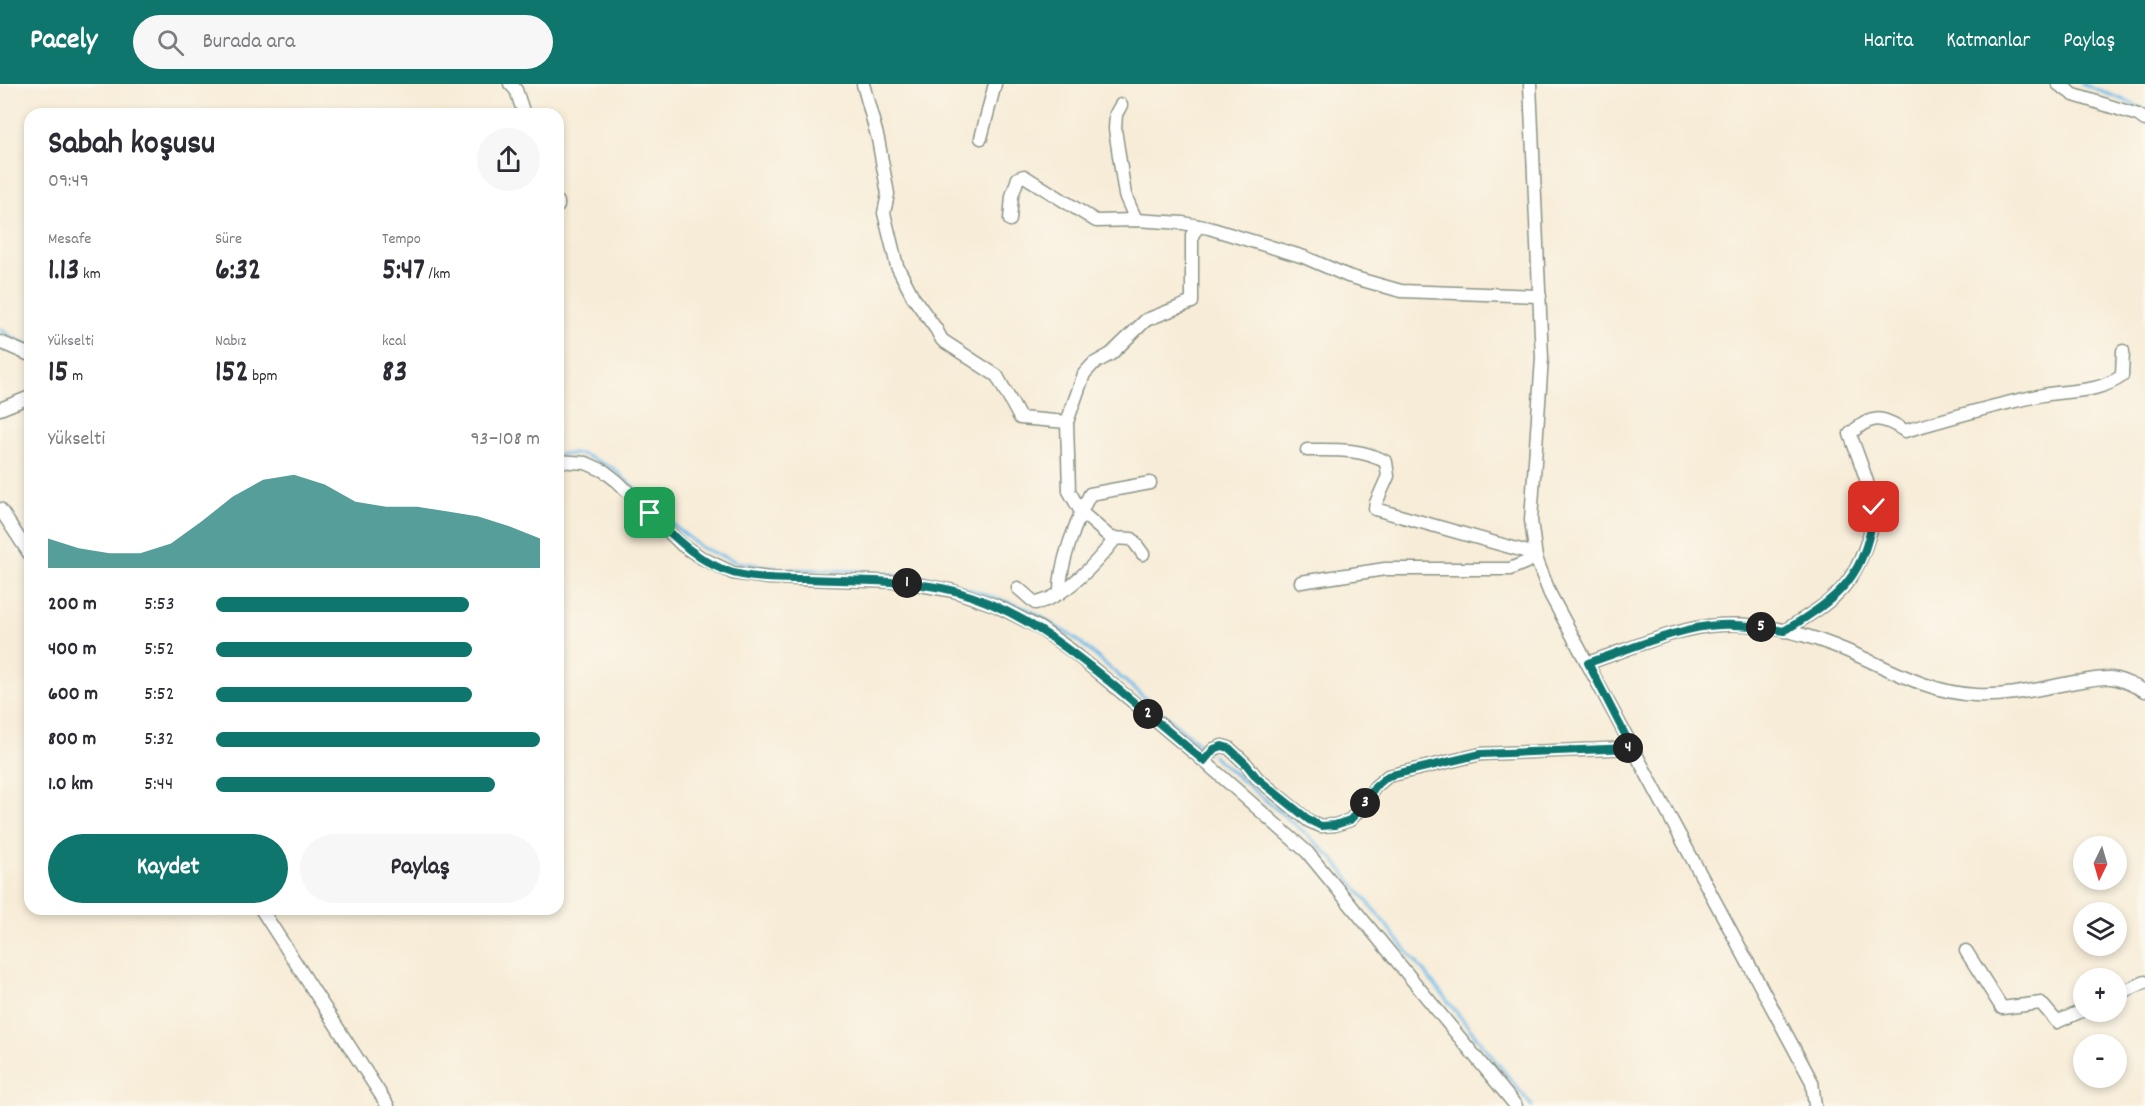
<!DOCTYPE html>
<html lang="tr">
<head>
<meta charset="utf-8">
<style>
  :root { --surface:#fff; --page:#f7f7f7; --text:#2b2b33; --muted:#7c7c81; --accent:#0f766e }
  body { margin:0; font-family:Dekko,sans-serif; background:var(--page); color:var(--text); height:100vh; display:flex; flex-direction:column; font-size:22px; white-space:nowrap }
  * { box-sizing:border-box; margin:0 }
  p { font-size:20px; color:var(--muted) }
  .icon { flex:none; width:33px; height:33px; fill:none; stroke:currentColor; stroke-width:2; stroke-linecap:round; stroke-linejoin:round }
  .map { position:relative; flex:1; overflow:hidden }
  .details { position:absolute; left:24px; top:24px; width:540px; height:807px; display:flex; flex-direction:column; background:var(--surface); border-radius:18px; box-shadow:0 3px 9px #0003 }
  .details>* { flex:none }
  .needle { width:39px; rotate:185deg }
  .buttons { position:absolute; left:2073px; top:752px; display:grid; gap:12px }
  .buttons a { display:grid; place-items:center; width:54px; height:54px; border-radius:50%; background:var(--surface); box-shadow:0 3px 9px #0003; font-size:30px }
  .pin { position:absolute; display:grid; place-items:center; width:51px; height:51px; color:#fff; margin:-26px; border-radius:12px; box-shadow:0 3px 9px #0006 }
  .km { position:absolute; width:30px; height:30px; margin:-15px; border-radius:50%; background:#222; color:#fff; font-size:16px; line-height:30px; text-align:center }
  .round { display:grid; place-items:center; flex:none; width:63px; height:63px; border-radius:32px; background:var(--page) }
  .summary { display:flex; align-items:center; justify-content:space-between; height:102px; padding:0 24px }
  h1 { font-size:33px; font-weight:700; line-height:45px }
  .figures { display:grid; grid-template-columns:repeat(3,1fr); gap:9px; height:102px; padding:6px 24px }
  .figures div { display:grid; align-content:center }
  .figures b { font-size:30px; font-weight:700 }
  .figures small { font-size:16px; font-weight:400 }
  .figures p { font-size:16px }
  .chart { height:168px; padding:12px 24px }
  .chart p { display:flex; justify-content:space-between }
  .chart svg { width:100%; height:108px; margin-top:6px; fill:var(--accent); opacity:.7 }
  .cta { display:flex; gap:12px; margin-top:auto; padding:12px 24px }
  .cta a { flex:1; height:69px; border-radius:36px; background:var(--accent); color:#fff; font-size:24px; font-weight:700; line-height:69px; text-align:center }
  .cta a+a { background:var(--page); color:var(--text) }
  ul { padding:0 24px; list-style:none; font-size:20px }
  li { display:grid; grid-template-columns:96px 72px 1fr; align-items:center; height:45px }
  li i { height:15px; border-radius:8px; background:var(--accent) }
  header { display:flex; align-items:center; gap:36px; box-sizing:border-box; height:84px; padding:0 30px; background:var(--accent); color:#fff }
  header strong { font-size:28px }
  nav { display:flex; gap:33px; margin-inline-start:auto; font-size:21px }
  .search { width:420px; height:54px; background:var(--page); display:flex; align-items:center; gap:15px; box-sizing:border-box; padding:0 21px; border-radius:33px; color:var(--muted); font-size:22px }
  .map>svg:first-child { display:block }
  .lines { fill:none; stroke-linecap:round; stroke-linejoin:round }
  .stream { stroke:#72bdeb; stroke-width:3 }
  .minor-casing { stroke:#8b9486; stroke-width:15 }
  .minor { stroke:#fff; stroke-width:12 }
  .route-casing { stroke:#fff; stroke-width:12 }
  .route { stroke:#0f766e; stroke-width:8 }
</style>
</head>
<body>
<header>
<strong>Pacely</strong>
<div class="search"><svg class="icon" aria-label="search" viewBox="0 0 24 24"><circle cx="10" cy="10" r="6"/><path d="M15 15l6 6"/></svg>Burada ara</div>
<nav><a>Harita</a><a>Katmanlar</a><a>Paylaş</a></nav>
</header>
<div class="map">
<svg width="2145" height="1022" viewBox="0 0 2145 1022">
  <rect width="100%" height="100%" fill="#fbf7ec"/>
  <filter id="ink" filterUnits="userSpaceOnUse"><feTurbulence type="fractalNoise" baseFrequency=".0167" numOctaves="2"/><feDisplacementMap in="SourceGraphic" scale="12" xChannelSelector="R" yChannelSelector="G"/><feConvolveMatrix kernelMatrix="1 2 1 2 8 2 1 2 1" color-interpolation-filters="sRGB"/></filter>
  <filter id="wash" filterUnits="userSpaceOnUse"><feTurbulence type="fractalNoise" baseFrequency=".008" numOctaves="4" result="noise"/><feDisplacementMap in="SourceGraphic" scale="24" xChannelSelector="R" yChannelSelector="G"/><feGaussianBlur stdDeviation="1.35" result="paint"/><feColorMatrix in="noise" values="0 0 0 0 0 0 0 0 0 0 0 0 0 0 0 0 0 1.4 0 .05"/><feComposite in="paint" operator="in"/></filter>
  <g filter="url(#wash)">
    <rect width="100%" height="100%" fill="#f7ecd7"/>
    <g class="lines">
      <g class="stream">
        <path d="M 2081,0 L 2124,16 L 2145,26"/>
        <path d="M 0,245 L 18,257 L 30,261"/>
        <path d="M 558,370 L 582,370 L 613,384 L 678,445 L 702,464 L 737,478 L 784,485 L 860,487 L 938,495 L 1028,525 L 1076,555 L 1208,668"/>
        <path d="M 1213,672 L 1311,754 L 1333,775 L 1532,1022"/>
      </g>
    </g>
  </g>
  <g filter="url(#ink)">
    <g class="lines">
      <defs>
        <g id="minor">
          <path d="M 510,0 L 516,6 L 524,30"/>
          <path d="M 863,0 L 878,55 L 888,110 L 884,129 L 897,182 L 913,213 L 936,245 L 942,256 L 997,292 L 1020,334 L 1067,338"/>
          <path d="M 1530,0 L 1542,274 L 1531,436 L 1536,474 L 1550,510 L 1812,998 L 1815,1022"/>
          <path d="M 2058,0 L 2074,11 L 2138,31 L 2145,36"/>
          <path d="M 1121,21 L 1116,30 L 1115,45 L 1125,111 L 1136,136"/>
          <path d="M 981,54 L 995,0"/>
          <path d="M 558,118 L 558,122"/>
          <path d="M 1010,136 L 1012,112 L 1018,94 L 1024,92 L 1096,137 L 1136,136 L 1183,139 L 1209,144 L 1304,173 L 1348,192 L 1401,207 L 1540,212"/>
          <path d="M 0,258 L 30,271"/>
          <path d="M 0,325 L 30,313"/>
          <path d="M 1307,366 C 1334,366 1362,364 1386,378 L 1388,392 L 1376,419 L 1375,425 L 1535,470"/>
          <path d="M 558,377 L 586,379 L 604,387 L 617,397 L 682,461 L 702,474 L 733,489 L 769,494 L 904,498 L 954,507 L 997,522 L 1038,543 L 1072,567 L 1204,677 L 1307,768 L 1516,1022"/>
          <path d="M 0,425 L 30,471"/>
          <path d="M 1143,470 L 1132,455 L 1111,454 L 1081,428 L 1069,407 L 1067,338 L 1084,290 L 1093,280 L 1111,270 L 1146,236 L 1192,218 L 1192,151 L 1199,142"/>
          <path d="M 1301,498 L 1385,485 L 1510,485 L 1536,474"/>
          <path d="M 1018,504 L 1035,519 C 1064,515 1098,477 1115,455"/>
          <path d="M 1060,509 C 1059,480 1077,435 1090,410 L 1150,399"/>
          <path d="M 1784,547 C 1827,520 1851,508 1867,458 C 1871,447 1875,433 1873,421 C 1869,398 1858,373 1850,350 C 1871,331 1881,331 1905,347 C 1950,334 1996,320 2043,311 C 2070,306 2098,309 2122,292 L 2123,267"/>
          <path d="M 1588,579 C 1627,566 1678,543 1719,541 C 1755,538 1796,547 1830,560 C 1879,578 1922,608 1975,611 C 2009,613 2042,604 2075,598 C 2086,597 2099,593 2111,594 C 2123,595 2134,602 2145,607"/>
          <path d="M 1204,677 L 1214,665 L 1222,662 L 1229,664 L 1246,680 L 1257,694 L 1309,737 L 1321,742 L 1335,741 L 1350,736 L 1362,723 L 1375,703 L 1388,692 L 1481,670 L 1632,664"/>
          <path d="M 261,825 L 388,1022"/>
          <path d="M 1966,867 L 2002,924 L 2041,919 L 2057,938 L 2084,926"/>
          <path d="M 2116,911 L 2145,898"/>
        </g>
      </defs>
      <use href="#minor" class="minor-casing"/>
      <use href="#minor" class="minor"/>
    </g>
  </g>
  <g class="lines" filter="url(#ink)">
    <defs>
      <path id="route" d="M 650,429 C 674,453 699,479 733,489 C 757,495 782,495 806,495 C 855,497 907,495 955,507 C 1019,525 1067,563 1117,604 C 1146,628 1175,653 1204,677 L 1214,665 L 1222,662 L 1229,664 L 1246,680 L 1257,694 L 1309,736 L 1321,742 L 1335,741 L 1350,736 L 1362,723 L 1375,703 L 1388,692 L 1481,670 L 1632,664 L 1588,579 C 1625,567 1682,542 1720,541 C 1742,540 1763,543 1784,547 C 1840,513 1867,492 1874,423"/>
    </defs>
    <use href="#route" class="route-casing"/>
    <use href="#route" class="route"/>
  </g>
</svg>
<div class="buttons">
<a><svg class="needle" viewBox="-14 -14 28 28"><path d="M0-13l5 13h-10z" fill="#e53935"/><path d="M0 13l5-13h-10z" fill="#7c7c81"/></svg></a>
<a><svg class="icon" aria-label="layers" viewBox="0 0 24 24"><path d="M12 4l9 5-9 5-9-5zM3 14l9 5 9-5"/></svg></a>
<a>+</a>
<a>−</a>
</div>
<div class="pin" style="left:650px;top:429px;background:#1e9e55"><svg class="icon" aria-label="arrive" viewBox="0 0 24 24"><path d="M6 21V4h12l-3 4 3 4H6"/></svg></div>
<div class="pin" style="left:1874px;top:423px;background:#d93025"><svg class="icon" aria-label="check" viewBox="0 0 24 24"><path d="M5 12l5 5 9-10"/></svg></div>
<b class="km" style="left:907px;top:499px">1</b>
<b class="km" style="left:1148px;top:630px">2</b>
<b class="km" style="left:1365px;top:719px">3</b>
<b class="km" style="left:1628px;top:664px">4</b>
<b class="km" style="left:1761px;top:543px">5</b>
<section class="details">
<div class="summary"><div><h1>Sabah koşusu</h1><p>09:49</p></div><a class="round"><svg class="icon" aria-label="share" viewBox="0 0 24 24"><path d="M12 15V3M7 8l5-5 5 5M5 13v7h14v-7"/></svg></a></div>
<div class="figures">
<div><p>Mesafe</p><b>1.13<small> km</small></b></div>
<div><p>Süre</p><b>6:32</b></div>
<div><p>Tempo</p><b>5:47<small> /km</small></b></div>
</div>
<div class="figures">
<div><p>Yükselti</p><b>15<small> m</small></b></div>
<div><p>Nabız</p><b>152<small> bpm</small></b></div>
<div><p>kcal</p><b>83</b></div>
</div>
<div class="chart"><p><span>Yükselti</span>93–108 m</p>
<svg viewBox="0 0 160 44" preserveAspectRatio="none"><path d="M0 44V32L10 36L20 38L30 38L40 34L50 25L60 15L70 8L80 6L90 10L100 17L110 19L120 19L130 21L140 23L150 27L160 32V44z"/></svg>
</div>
<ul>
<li><b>200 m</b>5:53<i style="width:78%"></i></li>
<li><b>400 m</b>5:52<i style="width:79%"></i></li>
<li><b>600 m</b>5:52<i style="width:79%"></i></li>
<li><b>800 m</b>5:32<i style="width:100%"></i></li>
<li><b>1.0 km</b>5:44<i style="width:86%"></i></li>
</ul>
<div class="cta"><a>Kaydet</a><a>Paylaş</a></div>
</section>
</div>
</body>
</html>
